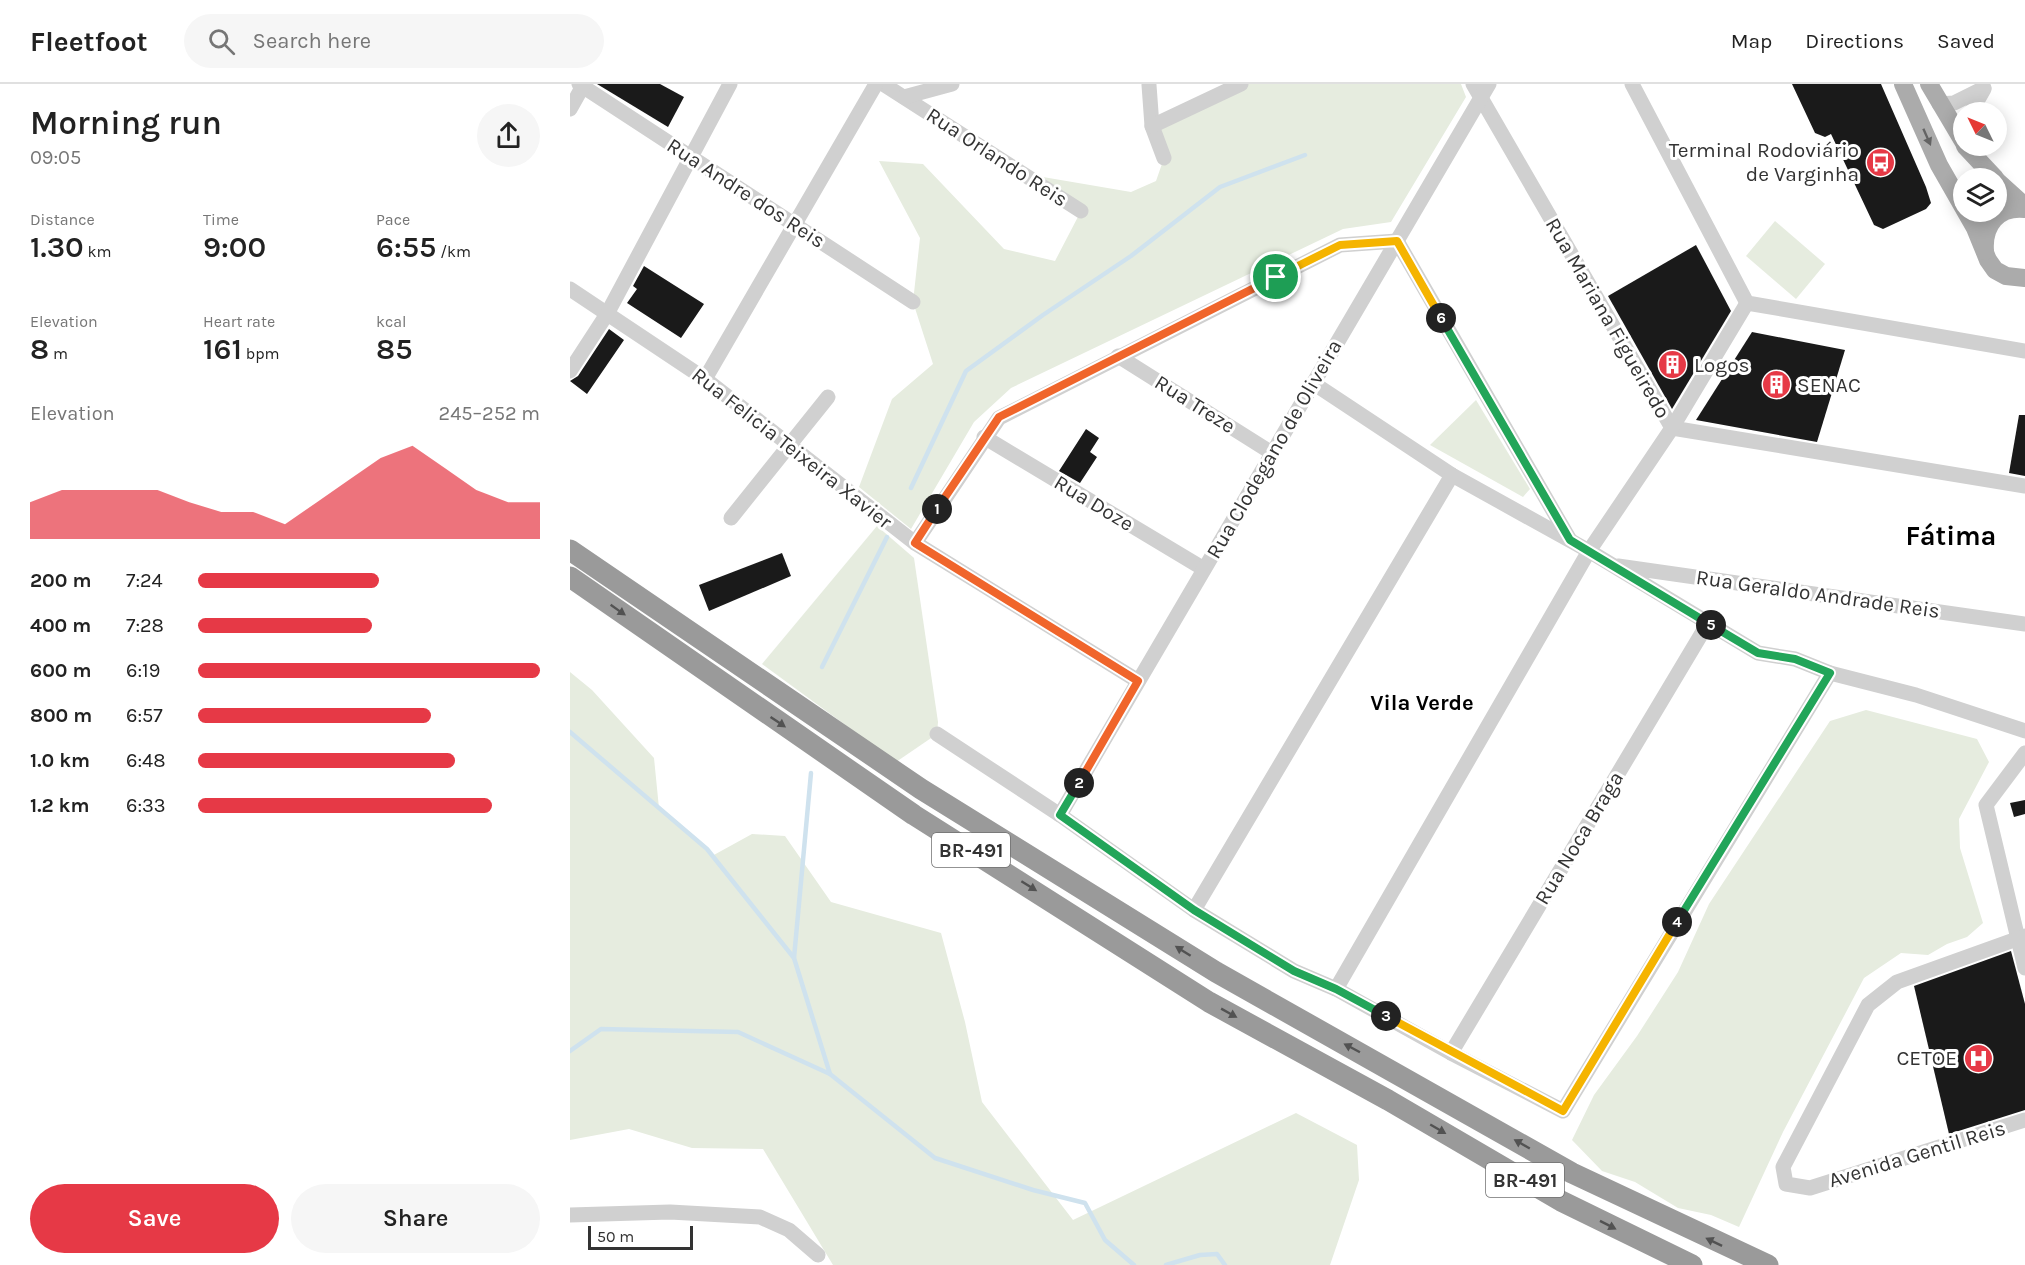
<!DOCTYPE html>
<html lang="en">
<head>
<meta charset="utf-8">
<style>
  :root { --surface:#fff; --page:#f6f6f6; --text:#222; --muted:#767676; --line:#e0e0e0; --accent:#e63946 }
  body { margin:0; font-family:Karla,sans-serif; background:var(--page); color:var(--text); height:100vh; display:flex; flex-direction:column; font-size:22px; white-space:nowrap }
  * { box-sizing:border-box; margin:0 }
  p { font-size:20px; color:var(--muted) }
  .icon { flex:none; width:33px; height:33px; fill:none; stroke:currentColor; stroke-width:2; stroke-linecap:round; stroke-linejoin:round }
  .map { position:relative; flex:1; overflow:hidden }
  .details { display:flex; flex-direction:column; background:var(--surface); width:570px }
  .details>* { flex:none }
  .needle { width:39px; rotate:313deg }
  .tools { position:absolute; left:1383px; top:18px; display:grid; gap:12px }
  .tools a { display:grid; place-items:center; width:54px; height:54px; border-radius:50%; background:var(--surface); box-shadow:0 3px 15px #0003; font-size:30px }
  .scale { position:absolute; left:18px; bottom:15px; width:105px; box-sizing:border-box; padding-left:6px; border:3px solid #333; border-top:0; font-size:16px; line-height:21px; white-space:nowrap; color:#333; -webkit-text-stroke:4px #fff; paint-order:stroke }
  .pin { position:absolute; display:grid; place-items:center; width:51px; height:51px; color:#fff; margin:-26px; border:3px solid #fff; border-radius:50%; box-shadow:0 2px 6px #0007 }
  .km { position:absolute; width:30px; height:30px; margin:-15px; border-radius:50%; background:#222; color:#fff; font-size:16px; line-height:30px; text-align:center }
  .round { display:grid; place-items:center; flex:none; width:63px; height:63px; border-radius:32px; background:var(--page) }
  .summary { display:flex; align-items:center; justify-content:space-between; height:102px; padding:0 30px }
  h1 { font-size:33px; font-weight:600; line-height:45px }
  .stats { display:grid; grid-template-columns:repeat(3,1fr); gap:9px; height:102px; padding:6px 30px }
  .stats div { display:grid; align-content:center }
  .stats b { font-size:30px; font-weight:600 }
  .stats small { font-size:16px; font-weight:400 }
  .stats p { font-size:16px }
  .chart { height:168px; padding:12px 30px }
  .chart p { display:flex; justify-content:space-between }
  .chart svg { width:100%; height:108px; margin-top:6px; fill:var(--accent); opacity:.7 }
  .action { display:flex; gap:12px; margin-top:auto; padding:12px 30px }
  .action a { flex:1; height:69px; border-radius:36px; background:var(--accent); color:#fff; font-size:24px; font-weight:600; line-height:69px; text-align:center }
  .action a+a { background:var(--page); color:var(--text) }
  ul { padding:0 30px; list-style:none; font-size:20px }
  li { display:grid; grid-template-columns:96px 72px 1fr; align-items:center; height:45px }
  li i { height:15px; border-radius:8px; background:var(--accent) }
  header { display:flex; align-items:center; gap:36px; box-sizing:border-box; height:84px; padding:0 30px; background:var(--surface); border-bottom:2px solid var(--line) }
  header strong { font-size:28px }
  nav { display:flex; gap:33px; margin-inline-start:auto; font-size:21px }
  .search { width:420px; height:54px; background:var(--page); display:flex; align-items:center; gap:15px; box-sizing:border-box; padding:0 21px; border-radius:33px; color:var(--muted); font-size:22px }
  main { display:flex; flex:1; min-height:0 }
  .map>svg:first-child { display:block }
  .green { fill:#e6ecdf }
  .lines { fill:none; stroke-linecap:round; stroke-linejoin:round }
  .stream { stroke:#cfe2ee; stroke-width:4.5 }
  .building { fill:#1a1a1a }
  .minor { stroke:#d0d0d0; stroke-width:15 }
  .major { stroke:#ababab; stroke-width:18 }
  .highway { stroke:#9a9a9a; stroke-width:21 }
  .oneway { fill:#636363 }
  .oneway2 { fill:#525252 }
  .split-1-casing { stroke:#fff; stroke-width:12 }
  .split-2-casing { stroke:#fff; stroke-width:12 }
  .split-3-casing { stroke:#fff; stroke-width:12 }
  .split-4-casing { stroke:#fff; stroke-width:12 }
  .split-5-casing { stroke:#fff; stroke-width:12 }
  .split-6-casing { stroke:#fff; stroke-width:12 }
  .split-7-casing { stroke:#fff; stroke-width:12 }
  .split-1 { stroke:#f0652b; stroke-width:8 }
  .split-2 { stroke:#f0652b; stroke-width:8 }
  .split-3 { stroke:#22a559; stroke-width:8 }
  .split-4 { stroke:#f5b400; stroke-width:8 }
  .split-5 { stroke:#22a559; stroke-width:8 }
  .split-6 { stroke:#22a559; stroke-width:8 }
  .split-7 { stroke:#f5b400; stroke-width:8 }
  .labels { text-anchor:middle; stroke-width:6; stroke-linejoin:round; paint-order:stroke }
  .shield { fill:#fff; stroke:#707070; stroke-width:1.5 }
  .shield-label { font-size:20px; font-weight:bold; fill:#333 }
  .poi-label { font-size:21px; fill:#333; stroke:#fff; text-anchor:end }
  .street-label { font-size:21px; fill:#333; stroke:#fff }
  .neighbourhood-label { font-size:22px; font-weight:bold; fill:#000; stroke:#fff }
  .district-label { font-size:27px; font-weight:bold; fill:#000; stroke:#fff }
</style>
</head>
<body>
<header>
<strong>Fleetfoot</strong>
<div class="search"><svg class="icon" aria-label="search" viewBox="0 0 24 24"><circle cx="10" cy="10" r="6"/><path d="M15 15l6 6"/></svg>Search here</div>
<nav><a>Map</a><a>Directions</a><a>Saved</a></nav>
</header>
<main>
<section class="details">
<div class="summary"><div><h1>Morning run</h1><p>09:05</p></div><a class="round"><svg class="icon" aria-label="share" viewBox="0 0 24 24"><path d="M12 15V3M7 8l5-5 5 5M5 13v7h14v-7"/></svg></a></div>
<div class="stats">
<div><p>Distance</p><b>1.30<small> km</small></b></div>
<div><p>Time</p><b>9:00</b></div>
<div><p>Pace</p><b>6:55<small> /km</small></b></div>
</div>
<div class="stats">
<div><p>Elevation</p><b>8<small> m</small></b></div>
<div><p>Heart rate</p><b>161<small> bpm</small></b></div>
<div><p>kcal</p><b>85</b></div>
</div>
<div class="chart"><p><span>Elevation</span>245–252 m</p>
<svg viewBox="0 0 160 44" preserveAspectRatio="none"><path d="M0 44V29L10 24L20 24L30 24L40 24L50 29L60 33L70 33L80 38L90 29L100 20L110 11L120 6L130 15L140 24L150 29L160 29V44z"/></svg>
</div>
<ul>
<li><b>200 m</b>7:24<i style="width:53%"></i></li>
<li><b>400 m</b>7:28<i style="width:51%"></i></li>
<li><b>600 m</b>6:19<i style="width:100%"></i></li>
<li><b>800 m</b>6:57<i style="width:68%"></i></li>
<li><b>1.0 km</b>6:48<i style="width:75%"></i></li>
<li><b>1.2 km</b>6:33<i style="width:86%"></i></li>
</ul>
<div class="action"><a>Save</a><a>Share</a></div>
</section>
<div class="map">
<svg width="1455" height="1181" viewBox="0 0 1455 1181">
  <rect width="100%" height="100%" fill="#fff"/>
  <g class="green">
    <path d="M 671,0 L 891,0 L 896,13 L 821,138 L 773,145 L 441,304 L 404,338 L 341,445 L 289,403 L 322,315 L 363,280 L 343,218 L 350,154 L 309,77 L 353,80 L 434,165 L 485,177 L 511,127 L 473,93 L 561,108 L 586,97 L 594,74 L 582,42 Z"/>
    <path d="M 1205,137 L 1255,180 L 1226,215 L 1176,172 Z"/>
    <path d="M 906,316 L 960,405 L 953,413 L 860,361 Z"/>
    <path d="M 307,442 L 344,474 L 368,638 L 367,650 L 326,678 L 192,580 Z"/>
    <path d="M 0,588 L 22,606 L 84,674 L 89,724 L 142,772 L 182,750 L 215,752 L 261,818 L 371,849 L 395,938 L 412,1018 L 503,1136 L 726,1029 L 787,1061 L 789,1096 L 760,1181 L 263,1181 L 193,1065 L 122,1064 L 59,1045 L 0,1056 Z"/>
    <path d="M 1296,626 L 1407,655 L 1419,678 L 1389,735 L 1390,764 L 1413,839 L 1397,853 L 1377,860 L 1358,871 L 1331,869 L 1294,894 L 1213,1048 L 1169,1143 L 1141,1131 L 1108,1124 L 1065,1098 L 1032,1087 L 1002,1056 L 1024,1011 L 1067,952 L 1108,888 L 1139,820 L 1260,637 Z"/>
  </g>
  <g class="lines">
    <g class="stream">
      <path d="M 341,404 L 396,287 L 473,231 L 561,172 L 650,103 L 735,71"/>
      <path d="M 252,583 L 317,453"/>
      <path d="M 0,648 L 137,765 L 224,874 L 260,990 L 365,1074 L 463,1106 L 515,1119 L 535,1156 L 564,1181"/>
      <path d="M 224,874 L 241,689"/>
      <path d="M 0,967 L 31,945 L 168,948 L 260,990"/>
      <path d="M 596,1181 L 630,1171 L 647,1170 L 655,1181"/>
    </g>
  </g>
  <g class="building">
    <path d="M 27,0 L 90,0 L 114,13 L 98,43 Z"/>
    <path d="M 1222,0 L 1311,0 L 1356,103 L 1361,119 L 1356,125 L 1313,145 L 1304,141 L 1261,50 L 1255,53 L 1245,49 Z"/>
    <path d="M 1126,161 L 1161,227 L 1102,325 L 1038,212 Z"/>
    <path d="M 74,182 L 134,220 L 111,254 L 57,219 L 67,205 L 63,202 Z"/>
    <path d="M 39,245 L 54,256 L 17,310 L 0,297 L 8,292 Z"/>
    <path d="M 1182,248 L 1275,266 L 1247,358 L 1126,336 Z"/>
    <path d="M 1449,331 L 1455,331 L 1455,392 L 1439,389 Z"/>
    <path d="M 516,345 L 529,354 L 520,368 L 527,373 L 510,399 L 489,387 Z"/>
    <path d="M 212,469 L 221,492 L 139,527 L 129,501 Z"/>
    <path d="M 1455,716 L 1455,730 L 1444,733 L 1440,719 Z"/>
    <path d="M 1441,867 L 1455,920 L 1455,1026 L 1379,1050 L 1344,902 Z"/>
  </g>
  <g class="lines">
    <g class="minor">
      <path d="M 9,0 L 343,218"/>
      <path d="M 313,0 L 511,127"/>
      <path d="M 903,0 L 1102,344 L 1455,402"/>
      <path d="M 1062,0 L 1177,219 L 1455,267"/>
      <path d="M 579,1 L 582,42 L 594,74"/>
      <path d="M 334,13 L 382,0"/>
      <path d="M 1369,20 L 1384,19 L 1414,4"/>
      <path d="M 0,25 L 14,0"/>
      <path d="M 1401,28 L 1414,5"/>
      <path d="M 582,42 L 671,0"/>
      <path d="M 0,205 L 135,295 L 345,459 L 568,597"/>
      <path d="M 548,272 L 702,369"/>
      <path d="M 0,287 L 37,230 L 160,0"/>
      <path d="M 135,295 L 306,0"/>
      <path d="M 743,299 L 882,391 L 1019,467 L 1188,569 L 1225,575 L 1260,589 L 1346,611 L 1455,647"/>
      <path d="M 414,353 L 634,485"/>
      <path d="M 161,434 L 258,313"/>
      <path d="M 345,459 L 429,334 L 770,161 L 827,157 L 1000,456"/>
      <path d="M 1048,482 L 1455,540"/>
      <path d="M 367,650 L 490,731 L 624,826 L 724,887 L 766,905 L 881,969 L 993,1027 L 1260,589"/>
      <path d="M 1455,669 L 1416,721 L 1455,884"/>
      <path d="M 490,731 L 919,0"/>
      <path d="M 624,826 L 882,391"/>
      <path d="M 1455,852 L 1327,898 L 1298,921 L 1213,1083 L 1216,1100 L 1240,1104 L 1455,1036"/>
      <path d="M 766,905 L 1019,467 L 1102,344 L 1177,219"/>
      <path d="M 881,969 L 1138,539"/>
      <path d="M 0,1131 L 100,1128 L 190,1133 L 219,1146 L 248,1171"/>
    </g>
    <g class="major">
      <path d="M 1333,0 L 1369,81 L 1405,144 L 1418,176 L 1425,186 L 1436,192 L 1455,194"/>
      <path d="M 1359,0 L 1394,59"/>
      <path d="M 1395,62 L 1425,94"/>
      <path d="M 1426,96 L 1455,122"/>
      <path d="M 1415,167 C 1413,141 1428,122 1455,125"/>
    </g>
    <g class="highway">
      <path d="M 0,466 L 351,705 L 646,888 L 1002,1089 L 1198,1181"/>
      <path d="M 0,493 L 344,731 L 639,918 L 818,1016 L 991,1117 L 1122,1181"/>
    </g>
  </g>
  <defs><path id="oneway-solid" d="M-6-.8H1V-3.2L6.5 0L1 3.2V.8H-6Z" transform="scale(1.5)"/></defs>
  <use class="oneway" href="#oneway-solid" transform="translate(1357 53) rotate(66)"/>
  <g class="oneway2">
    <use href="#oneway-solid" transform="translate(48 526) rotate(35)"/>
    <use href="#oneway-solid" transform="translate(208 638) rotate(34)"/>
    <use href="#oneway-solid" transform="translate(459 802) rotate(32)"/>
    <use href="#oneway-solid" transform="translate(613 867) rotate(-148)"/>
    <use href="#oneway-solid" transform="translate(659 929) rotate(29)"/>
    <use href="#oneway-solid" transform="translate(782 964) rotate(-152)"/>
    <use href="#oneway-solid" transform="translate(868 1045) rotate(30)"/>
    <use href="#oneway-solid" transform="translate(952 1060) rotate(-150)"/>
    <use href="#oneway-solid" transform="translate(1038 1141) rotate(27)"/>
    <use href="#oneway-solid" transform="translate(1144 1158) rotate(-154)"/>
  </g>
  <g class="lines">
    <defs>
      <path id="split-1" d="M 367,425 L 429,333 L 706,193"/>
      <path id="split-2" d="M 367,425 L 345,459 L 568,597 L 509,699"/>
      <path id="split-3" d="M 509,699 L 490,731 L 624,826 L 724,887 L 766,905 L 816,932"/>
      <path id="split-4" d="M 816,932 L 993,1027 L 1107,838"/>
      <path id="split-5" d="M 1107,838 L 1260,589 L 1225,575 L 1188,569 L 1141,541"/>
      <path id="split-6" d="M 871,234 L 1000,456 L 1141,541"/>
      <path id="split-7" d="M 706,193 L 770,161 L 827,157 L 871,234"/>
    </defs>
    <use href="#split-1" class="split-1-casing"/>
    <use href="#split-2" class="split-2-casing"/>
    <use href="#split-3" class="split-3-casing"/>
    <use href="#split-4" class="split-4-casing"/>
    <use href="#split-5" class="split-5-casing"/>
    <use href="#split-6" class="split-6-casing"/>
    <use href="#split-7" class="split-7-casing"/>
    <use href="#split-1" class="split-1"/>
    <use href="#split-2" class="split-2"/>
    <use href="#split-3" class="split-3"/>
    <use href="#split-4" class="split-4"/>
    <use href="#split-5" class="split-5"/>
    <use href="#split-6" class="split-6"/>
    <use href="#split-7" class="split-7"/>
  </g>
  <defs>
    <symbol id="bus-disc" viewBox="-11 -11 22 22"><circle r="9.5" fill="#e63946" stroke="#fff"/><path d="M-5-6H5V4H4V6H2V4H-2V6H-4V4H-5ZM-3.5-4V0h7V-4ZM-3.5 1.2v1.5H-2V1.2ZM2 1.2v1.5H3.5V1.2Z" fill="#fff"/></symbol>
    <symbol id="building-disc" viewBox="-11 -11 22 22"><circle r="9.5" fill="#e63946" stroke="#fff"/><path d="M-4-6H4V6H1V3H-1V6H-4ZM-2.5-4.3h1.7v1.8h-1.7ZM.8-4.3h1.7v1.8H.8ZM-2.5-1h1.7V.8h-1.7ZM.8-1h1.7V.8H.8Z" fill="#fff"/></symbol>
    <symbol id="hospital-disc" viewBox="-11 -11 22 22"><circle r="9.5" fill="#e63946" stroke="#fff"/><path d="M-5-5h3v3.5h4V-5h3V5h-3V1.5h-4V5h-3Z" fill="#fff"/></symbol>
  </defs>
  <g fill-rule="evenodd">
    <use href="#bus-disc" x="1294" y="62" width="33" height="33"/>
    <use href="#building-disc" x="1086" y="264" width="33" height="33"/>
    <use href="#building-disc" x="1190" y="284" width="33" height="33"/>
    <use href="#hospital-disc" x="1392" y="958" width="33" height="33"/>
  </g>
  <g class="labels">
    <g class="shield">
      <rect x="362" y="749" width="78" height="34" rx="4.5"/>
      <rect x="916" y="1079" width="78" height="34" rx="4.5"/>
    </g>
    <g class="shield-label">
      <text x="401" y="773">BR-491</text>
      <text x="955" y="1103">BR-491</text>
    </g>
    <g class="poi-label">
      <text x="1289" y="73">Terminal Rodoviário<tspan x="1289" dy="24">de Varginha</tspan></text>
      <text x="1124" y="288" text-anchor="start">Logos</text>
      <text x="1227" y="308" text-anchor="start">SENAC</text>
      <text x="1387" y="981">CETOE</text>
    </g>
    <g class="street-label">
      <text transform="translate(427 73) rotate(33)" y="7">Rua Orlando Reis</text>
      <text transform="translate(176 109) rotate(33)" y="7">Rua Andre dos Reis</text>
      <text transform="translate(1038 234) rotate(60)" y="7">Rua Mariana Figueiredo</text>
      <text transform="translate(625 320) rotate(32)" y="7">Rua Treze</text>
      <text transform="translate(222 364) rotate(38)" y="7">Rua Felicia Teixeira Xavier</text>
      <text transform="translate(704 365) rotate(-60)" y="7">Rua Clodegano de Oliveira</text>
      <text transform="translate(524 419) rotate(31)" y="7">Rua Doze</text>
      <text transform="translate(1248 510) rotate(8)" y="7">Rua Geraldo Andrade Reis</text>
      <text transform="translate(1009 754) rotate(-59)" y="7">Rua Noca Braga</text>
      <text transform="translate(1347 1070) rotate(-17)" y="7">Avenida Gentil Reis</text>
    </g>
    <g class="neighbourhood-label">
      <text x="852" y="626">Vila Verde</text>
    </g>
    <g class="district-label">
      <text x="1381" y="461">Fátima</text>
    </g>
  </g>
</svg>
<div class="tools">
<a><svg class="needle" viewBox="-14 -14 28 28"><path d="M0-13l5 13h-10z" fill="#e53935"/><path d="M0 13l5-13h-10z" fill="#767676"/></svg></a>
<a><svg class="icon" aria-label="layers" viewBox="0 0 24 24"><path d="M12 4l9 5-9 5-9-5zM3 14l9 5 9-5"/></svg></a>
</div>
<div class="scale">50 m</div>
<div class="pin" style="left:706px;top:193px;background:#1e9e55"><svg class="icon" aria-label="arrive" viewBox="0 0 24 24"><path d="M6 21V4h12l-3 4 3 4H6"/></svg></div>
<b class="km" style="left:367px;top:425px">1</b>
<b class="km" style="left:509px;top:699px">2</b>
<b class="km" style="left:816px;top:932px">3</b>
<b class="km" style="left:1107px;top:838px">4</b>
<b class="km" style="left:1141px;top:541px">5</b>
<b class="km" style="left:871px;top:234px">6</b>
</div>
</main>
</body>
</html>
